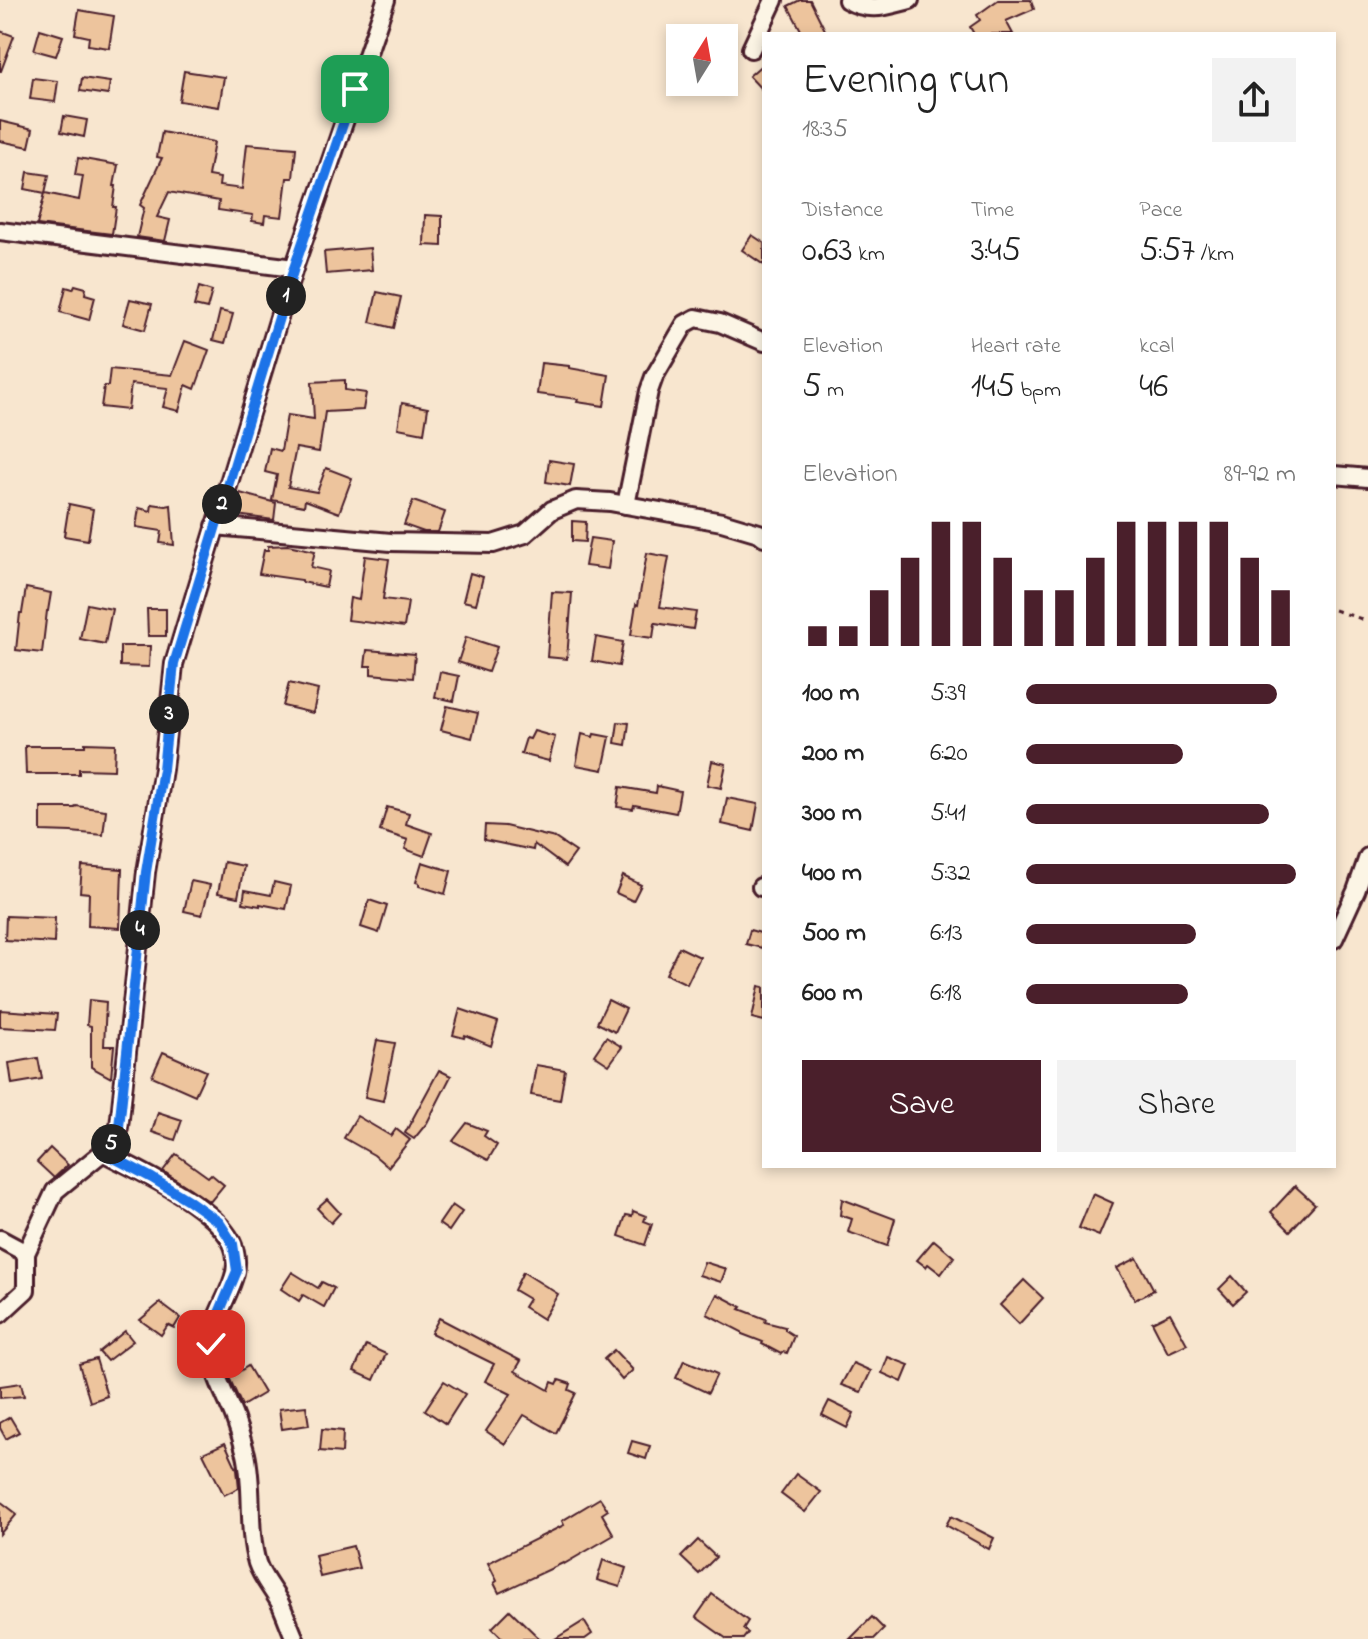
<!DOCTYPE html>
<html lang="en">
<head>
<meta charset="utf-8">
<style>
  :root { --surface:#fff; --page:#f2f2f2; --text:#222; --muted:#767676; --accent:#4a1f2b }
  body { margin:0; font-family:"Indie Flower",sans-serif; background:var(--page); color:var(--text); height:100vh; display:flex; flex-direction:column; font-size:30px; white-space:nowrap }
  * { box-sizing:border-box; margin:0 }
  p { font-size:26px; color:var(--muted) }
  .icon { flex:none; width:44px; height:44px; fill:none; stroke:currentColor; stroke-width:2; stroke-linecap:round; stroke-linejoin:round }
  .map { position:relative; flex:1; overflow:hidden }
  .sheet { position:absolute; left:762px; top:32px; width:574px; height:1136px; display:flex; flex-direction:column; background:var(--surface); border-radius:0px; box-shadow:0 4px 12px #0003 }
  .sheet>* { flex:none }
  .needle { width:52px; rotate:11deg }
  .tools { position:absolute; left:666px; top:24px; display:grid; gap:16px }
  .tools a { display:grid; place-items:center; width:72px; height:72px; border-radius:0px; background:var(--surface); box-shadow:0 4px 12px #0003; font-size:40px }
  .pin { position:absolute; display:grid; place-items:center; width:68px; height:68px; color:#fff; margin:-34px; border-radius:16px; box-shadow:0 4px 12px #0006 }
  .km { position:absolute; width:40px; height:40px; margin:-20px; border-radius:50%; background:#222; color:#fff; font-size:22px; line-height:40px; text-align:center }
  .round { display:grid; place-items:center; flex:none; width:84px; height:84px; border-radius:0px; background:var(--page) }
  .headline { display:flex; align-items:center; justify-content:space-between; height:136px; padding:0 40px }
  h1 { font-size:44px; font-weight:600; line-height:60px }
  .figures { display:grid; grid-template-columns:repeat(3,1fr); gap:12px; height:136px; padding:8px 40px }
  .figures div { display:grid; align-content:center }
  .figures b { font-size:34px; font-weight:600 }
  .figures small { font-size:22px; font-weight:400 }
  .figures p { font-size:22px }
  .chart { height:224px; padding:16px 40px }
  .chart p { display:flex; justify-content:space-between }
  .chart svg { width:100%; height:144px; margin-top:8px; stroke:var(--accent); stroke-width:6 }
  .primary-button { display:flex; gap:16px; margin-top:auto; padding:16px 40px }
  .primary-button a { flex:1; height:92px; border-radius:0px; background:var(--accent); color:#fff; font-size:32px; font-weight:600; line-height:92px; text-align:center }
  .primary-button a+a { background:var(--page); color:var(--text) }
  ul { padding:0 40px; list-style:none; font-size:26px }
  li { display:grid; grid-template-columns:128px 96px 1fr; align-items:center; height:60px }
  li i { height:20px; border-radius:10px; background:var(--accent) }
  .map>svg:first-child { display:block }
  .building { fill:#edc49d; stroke:#4a1f2b; stroke-width:2 }
  .lines { fill:none; stroke-linecap:round; stroke-linejoin:round }
  .street-casing { stroke:#4a1f2b; stroke-width:22 }
  .path { stroke:#4a1f2b; stroke-width:3; stroke-dasharray:6 6; stroke-linecap:butt }
  .street { stroke:#fcf5e5; stroke-width:16 }
  .route-casing { stroke:#fff; stroke-width:16 }
  .route { stroke:#1a73e8; stroke-width:10 }
</style>
</head>
<body>
<div class="map">
<svg width="1368" height="1639" viewBox="0 0 1368 1639">
  <rect width="100%" height="100%" fill="#f8e6cf"/>
  <filter id="ink" filterUnits="userSpaceOnUse"><feTurbulence type="fractalNoise" baseFrequency=".0125" numOctaves="2"/><feDisplacementMap in="SourceGraphic" scale="16" xChannelSelector="R" yChannelSelector="G"/><feConvolveMatrix kernelMatrix="1 2 1 2 8 2 1 2 1" color-interpolation-filters="sRGB"/></filter>
  <g filter="url(#ink)">
    <g class="building">
      <path d="M 800,0 L 810,0 L 827,34 L 803,34 L 788,6 Z"/>
      <path d="M 998,0 L 1031,0 L 1034,9 L 1006,21 L 1013,34 L 974,34 L 970,27 L 980,20 L 977,15 Z"/>
      <path d="M 79,10 L 114,16 L 109,48 L 88,45 L 89,37 L 75,34 Z"/>
      <path d="M 40,29 L 63,36 L 56,56 L 34,50 Z"/>
      <path d="M 0,31 L 14,36 L 1,71 L 0,71 Z"/>
      <path d="M 764,63 L 764,92 L 749,76 Z"/>
      <path d="M 184,71 L 224,77 L 219,107 L 179,101 Z"/>
      <path d="M 33,78 L 58,81 L 55,102 L 30,99 Z"/>
      <path d="M 82,78 L 110,82 L 108,95 L 80,91 Z"/>
      <path d="M 64,116 L 87,120 L 84,137 L 61,132 Z"/>
      <path d="M 0,121 L 33,129 L 29,147 L 0,141 Z"/>
      <path d="M 162,132 L 214,142 L 208,176 L 220,178 L 219,186 L 242,189 L 247,144 L 296,148 L 293,178 L 287,178 L 282,217 L 265,215 L 264,223 L 252,221 L 253,215 L 218,210 L 219,201 L 169,192 L 157,217 L 170,220 L 165,241 L 137,237 L 144,208 L 140,205 L 162,158 L 157,157 Z"/>
      <path d="M 78,158 L 118,165 L 114,186 L 116,186 L 113,207 L 116,207 L 112,234 L 37,225 L 45,193 L 79,200 L 83,176 L 75,175 Z"/>
      <path d="M 28,172 L 49,175 L 45,193 L 25,189 Z"/>
      <path d="M 425,215 L 442,216 L 442,246 L 424,245 Z"/>
      <path d="M 752,235 L 764,243 L 764,265 L 742,250 Z"/>
      <path d="M 370,248 L 372,270 L 326,274 L 324,252 Z"/>
      <path d="M 75,285 L 86,288 L 85,294 L 95,297 L 89,320 L 60,312 L 66,287 L 73,289 Z"/>
      <path d="M 199,287 L 212,291 L 207,309 L 194,306 Z"/>
      <path d="M 377,292 L 401,297 L 394,328 L 370,322 Z"/>
      <path d="M 130,299 L 152,304 L 145,330 L 123,324 Z"/>
      <path d="M 220,311 L 233,314 L 225,343 L 213,340 Z"/>
      <path d="M 185,341 L 209,350 L 195,389 L 186,385 L 179,411 L 163,407 L 168,388 L 131,384 L 128,410 L 101,407 L 104,386 L 108,386 L 110,369 L 172,375 Z"/>
      <path d="M 541,363 L 569,366 L 569,368 L 609,375 L 604,406 L 577,402 L 578,399 L 537,394 Z"/>
      <path d="M 345,380 L 345,390 L 366,393 L 363,410 L 325,412 L 319,452 L 296,448 L 288,487 L 317,492 L 326,468 L 352,478 L 339,513 L 305,500 L 304,506 L 272,500 L 277,475 L 265,472 L 270,448 L 281,451 L 287,415 L 314,419 L 312,382 Z"/>
      <path d="M 402,403 L 428,408 L 424,433 L 398,428 Z"/>
      <path d="M 549,460 L 574,464 L 570,486 L 546,482 Z"/>
      <path d="M 240,493 L 276,503 L 274,520 L 236,515 Z"/>
      <path d="M 413,501 L 445,512 L 438,532 L 424,532 L 404,525 Z"/>
      <path d="M 69,504 L 93,509 L 88,540 L 64,536 Z"/>
      <path d="M 152,504 L 166,506 L 171,505 L 174,545 L 160,543 L 162,531 L 136,527 L 139,508 L 151,511 Z"/>
      <path d="M 572,521 L 586,522 L 585,542 L 572,541 Z"/>
      <path d="M 590,538 L 612,541 L 608,569 L 585,566 Z"/>
      <path d="M 288,545 L 315,551 L 311,567 L 329,571 L 326,587 L 302,582 L 302,580 L 259,574 L 264,550 L 268,550 L 268,546 Z"/>
      <path d="M 647,553 L 669,557 L 660,607 L 696,612 L 693,629 L 655,623 L 653,638 L 631,635 L 636,604 L 638,605 Z"/>
      <path d="M 365,556 L 389,559 L 383,599 L 408,602 L 404,627 L 347,620 L 350,598 L 359,600 Z"/>
      <path d="M 470,573 L 483,577 L 476,604 L 463,601 Z"/>
      <path d="M 26,588 L 51,593 L 48,611 L 47,611 L 42,653 L 16,650 L 20,613 L 22,613 Z"/>
      <path d="M 552,592 L 572,593 L 567,659 L 547,657 Z"/>
      <path d="M 87,604 L 112,609 L 105,644 L 80,639 Z"/>
      <path d="M 147,609 L 166,609 L 166,636 L 148,636 Z"/>
      <path d="M 466,637 L 497,647 L 488,672 L 458,662 Z"/>
      <path d="M 596,637 L 623,642 L 619,666 L 592,661 Z"/>
      <path d="M 120,646 L 150,646 L 149,667 L 120,666 Z"/>
      <path d="M 367,650 L 415,654 L 413,678 L 371,674 L 371,666 L 365,666 Z"/>
      <path d="M 440,672 L 459,676 L 454,701 L 435,697 Z"/>
      <path d="M 289,683 L 318,690 L 313,713 L 283,706 Z"/>
      <path d="M 447,706 L 478,713 L 472,738 L 441,730 Z"/>
      <path d="M 618,722 L 629,723 L 626,745 L 615,743 Z"/>
      <path d="M 534,731 L 555,737 L 549,761 L 521,754 L 526,738 L 530,739 Z"/>
      <path d="M 582,734 L 593,737 L 594,734 L 610,737 L 603,770 L 576,765 Z"/>
      <path d="M 85,743 L 115,744 L 114,770 L 79,769 L 79,774 L 26,774 L 25,746 L 85,746 Z"/>
      <path d="M 712,761 L 726,764 L 721,788 L 707,785 Z"/>
      <path d="M 657,786 L 680,791 L 676,813 L 634,805 L 633,809 L 617,807 L 620,787 L 656,793 Z"/>
      <path d="M 727,798 L 758,804 L 753,831 L 722,824 Z"/>
      <path d="M 76,806 L 106,810 L 103,835 L 71,832 L 41,831 L 41,808 L 75,808 Z"/>
      <path d="M 387,807 L 409,813 L 406,824 L 432,833 L 424,856 L 405,849 L 408,840 L 380,831 Z"/>
      <path d="M 485,825 L 505,826 L 555,838 L 576,852 L 565,867 L 534,844 L 533,850 L 484,840 Z"/>
      <path d="M 224,862 L 244,866 L 238,897 L 218,893 Z"/>
      <path d="M 422,862 L 451,871 L 445,894 L 419,886 L 419,883 L 416,882 Z"/>
      <path d="M 82,866 L 122,869 L 120,928 L 88,926 L 89,893 L 80,892 Z"/>
      <path d="M 623,876 L 641,885 L 633,901 L 616,893 Z"/>
      <path d="M 191,881 L 210,885 L 202,915 L 184,911 Z"/>
      <path d="M 274,882 L 291,886 L 286,909 L 260,904 L 260,906 L 243,903 L 245,890 L 271,895 Z"/>
      <path d="M 369,900 L 387,906 L 379,933 L 361,927 Z"/>
      <path d="M 6,916 L 55,918 L 54,943 L 5,940 Z"/>
      <path d="M 750,930 L 764,934 L 762,948 L 746,944 Z"/>
      <path d="M 679,947 L 700,957 L 687,984 L 666,974 Z"/>
      <path d="M 759,986 L 764,987 L 764,1021 L 752,1018 Z"/>
      <path d="M 89,1000 L 106,1002 L 104,1046 L 114,1046 L 111,1078 L 91,1067 L 91,1026 L 87,1025 Z"/>
      <path d="M 608,1000 L 626,1009 L 615,1032 L 597,1023 Z"/>
      <path d="M 460,1009 L 498,1022 L 491,1046 L 465,1035 L 464,1038 L 453,1035 Z"/>
      <path d="M 0,1010 L 57,1014 L 55,1030 L 0,1027 Z"/>
      <path d="M 606,1037 L 622,1047 L 609,1065 L 594,1055 Z"/>
      <path d="M 377,1040 L 395,1043 L 383,1101 L 365,1097 Z"/>
      <path d="M 163,1052 L 206,1071 L 195,1095 L 152,1076 Z"/>
      <path d="M 38,1058 L 42,1079 L 12,1084 L 9,1063 Z"/>
      <path d="M 536,1065 L 565,1070 L 560,1100 L 531,1095 Z"/>
      <path d="M 439,1070 L 451,1076 L 427,1123 L 414,1139 L 405,1133 Z"/>
      <path d="M 158,1112 L 182,1120 L 175,1140 L 152,1132 Z"/>
      <path d="M 357,1116 L 391,1136 L 396,1129 L 410,1140 L 388,1167 L 374,1155 L 344,1138 Z"/>
      <path d="M 467,1123 L 487,1131 L 484,1136 L 497,1145 L 488,1160 L 453,1141 Z"/>
      <path d="M 50,1148 L 68,1165 L 54,1178 L 37,1162 Z"/>
      <path d="M 176,1154 L 208,1177 L 211,1174 L 224,1185 L 210,1202 L 163,1171 Z"/>
      <path d="M 1295,1186 L 1315,1204 L 1290,1231 L 1271,1212 Z"/>
      <path d="M 1093,1194 L 1113,1203 L 1099,1236 L 1079,1228 Z"/>
      <path d="M 327,1199 L 340,1213 L 331,1223 L 317,1208 Z"/>
      <path d="M 842,1199 L 895,1219 L 887,1246 L 848,1232 L 852,1219 L 840,1215 Z"/>
      <path d="M 452,1205 L 462,1212 L 449,1231 L 439,1224 Z"/>
      <path d="M 633,1211 L 646,1216 L 644,1221 L 652,1224 L 645,1245 L 619,1236 L 626,1215 L 632,1216 Z"/>
      <path d="M 934,1240 L 954,1257 L 941,1274 L 928,1264 L 926,1267 L 917,1260 Z"/>
      <path d="M 1137,1258 L 1154,1290 L 1135,1300 L 1117,1268 Z"/>
      <path d="M 704,1262 L 726,1269 L 721,1282 L 699,1275 Z"/>
      <path d="M 292,1272 L 318,1288 L 322,1282 L 334,1288 L 324,1307 L 303,1295 L 299,1301 L 281,1289 Z"/>
      <path d="M 523,1272 L 558,1294 L 543,1319 L 524,1307 L 529,1299 L 514,1290 Z"/>
      <path d="M 1232,1276 L 1246,1292 L 1233,1304 L 1219,1289 Z"/>
      <path d="M 1024,1280 L 1043,1298 L 1019,1324 L 1000,1305 Z"/>
      <path d="M 717,1294 L 742,1307 L 740,1309 L 766,1319 L 765,1322 L 785,1327 L 785,1330 L 794,1336 L 787,1353 L 783,1352 L 781,1354 L 762,1344 L 763,1342 L 742,1334 L 742,1332 L 707,1314 Z"/>
      <path d="M 160,1303 L 180,1318 L 174,1328 L 168,1325 L 161,1335 L 140,1320 Z"/>
      <path d="M 1170,1313 L 1187,1344 L 1168,1353 L 1152,1322 Z"/>
      <path d="M 439,1318 L 521,1361 L 515,1371 L 549,1390 L 552,1382 L 557,1384 L 559,1380 L 571,1384 L 569,1390 L 576,1393 L 556,1433 L 524,1415 L 505,1444 L 486,1431 L 511,1394 L 485,1381 L 494,1364 L 431,1333 Z"/>
      <path d="M 125,1331 L 133,1341 L 107,1361 L 99,1352 Z"/>
      <path d="M 366,1345 L 386,1354 L 374,1380 L 354,1371 Z"/>
      <path d="M 614,1350 L 633,1370 L 622,1380 L 604,1359 Z"/>
      <path d="M 888,1357 L 909,1365 L 902,1382 L 882,1373 Z"/>
      <path d="M 96,1359 L 107,1396 L 90,1402 L 79,1364 Z"/>
      <path d="M 684,1360 L 717,1374 L 708,1393 L 676,1378 Z"/>
      <path d="M 853,1363 L 871,1371 L 861,1392 L 841,1385 Z"/>
      <path d="M 248,1366 L 264,1393 L 242,1406 L 228,1375 L 235,1370 L 237,1373 Z"/>
      <path d="M 444,1381 L 465,1394 L 446,1424 L 425,1410 Z"/>
      <path d="M 21,1383 L 24,1396 L 0,1398 L 0,1386 Z"/>
      <path d="M 829,1401 L 854,1413 L 847,1428 L 822,1415 Z"/>
      <path d="M 306,1406 L 309,1425 L 282,1429 L 279,1409 Z"/>
      <path d="M 10,1417 L 19,1432 L 6,1439 L 0,1428 L 0,1423 Z"/>
      <path d="M 322,1429 L 343,1431 L 342,1453 L 320,1451 Z"/>
      <path d="M 632,1441 L 650,1446 L 646,1459 L 628,1453 Z"/>
      <path d="M 225,1443 L 237,1469 L 239,1488 L 224,1495 L 203,1453 Z"/>
      <path d="M 796,1474 L 821,1492 L 805,1512 L 781,1494 Z"/>
      <path d="M 600,1498 L 608,1510 L 602,1514 L 614,1535 L 564,1564 L 563,1563 L 499,1593 L 494,1583 L 497,1581 L 488,1563 L 564,1525 L 562,1521 Z"/>
      <path d="M 0,1501 L 17,1514 L 0,1534 Z"/>
      <path d="M 951,1516 L 994,1538 L 989,1549 L 946,1525 Z"/>
      <path d="M 698,1540 L 716,1557 L 699,1574 L 681,1557 Z"/>
      <path d="M 353,1546 L 359,1568 L 320,1577 L 315,1555 Z"/>
      <path d="M 603,1560 L 626,1568 L 620,1587 L 597,1580 Z"/>
      <path d="M 712,1594 L 748,1621 L 743,1629 L 748,1633 L 743,1639 L 727,1639 L 696,1617 Z"/>
      <path d="M 510,1610 L 540,1639 L 503,1639 L 492,1628 Z"/>
      <path d="M 872,1617 L 884,1629 L 874,1639 L 850,1639 Z"/>
      <path d="M 584,1621 L 592,1634 L 585,1639 L 555,1639 Z"/>
    </g>
    <g class="lines">
      <defs>
        <g id="street">
          <path d="M 847,0 C 870,13 886,6 910,0"/>
          <path d="M 751,49 L 774,0"/>
          <path d="M 0,231 L 294,268"/>
          <path d="M 1334,475 L 1368,478"/>
          <path d="M 626,505 L 649,391 L 654,377 L 685,324 L 696,318 L 720,323 L 764,342"/>
          <path d="M 215,526 L 391,542 L 493,544 L 525,534 L 552,510 L 576,500 L 610,502 L 626,505 L 722,522 L 759,533 L 764,537"/>
          <path d="M 761,887 L 764,887"/>
          <path d="M 1334,939 L 1356,891 L 1368,857"/>
          <path d="M 103,1152 C 142,1173 209,1202 231,1241 C 250,1278 210,1309 211,1345 C 212,1374 225,1393 235,1419 C 239,1430 243,1443 246,1454 C 254,1489 247,1529 257,1563 C 262,1578 274,1591 281,1605 C 286,1616 290,1628 295,1639"/>
          <path d="M 0,1239 L 26,1253"/>
          <path d="M 0,1314 L 26,1290 L 26,1253 L 55,1191 L 103,1152 L 115,1140 L 119,1127 L 146,872 L 163,769 L 174,664 L 294,268 L 386,0"/>
        </g>
      </defs>
      <use href="#street" class="street-casing"/>
      <path class="path" d="M 1334,610 L 1368,621"/>
      <use href="#street" class="street"/>
    </g>
  </g>
  <g class="lines" filter="url(#ink)">
    <defs>
      <path id="route" d="M 211,1344 L 213,1327 L 237,1271 L 233,1244 L 219,1222 L 188,1200 L 152,1178 L 103,1152 L 115,1140 L 119,1127 L 146,872 L 163,769 L 174,664 L 294,268 L 355,89"/>
    </defs>
    <use href="#route" class="route-casing"/>
    <use href="#route" class="route"/>
  </g>
</svg>
<div class="tools">
<a><svg class="needle" viewBox="-14 -14 28 28"><path d="M0-13l5 13h-10z" fill="#e53935"/><path d="M0 13l5-13h-10z" fill="#767676"/></svg></a>
</div>
<div class="pin" style="left:355px;top:89px;background:#1e9e55"><svg class="icon" aria-label="arrive" viewBox="0 0 24 24"><path d="M6 21V4h12l-3 4 3 4H6"/></svg></div>
<div class="pin" style="left:211px;top:1344px;background:#d93025"><svg class="icon" aria-label="check" viewBox="0 0 24 24"><path d="M5 12l5 5 9-10"/></svg></div>
<b class="km" style="left:286px;top:296px">1</b>
<b class="km" style="left:222px;top:504px">2</b>
<b class="km" style="left:169px;top:714px">3</b>
<b class="km" style="left:140px;top:930px">4</b>
<b class="km" style="left:111px;top:1144px">5</b>
<section class="sheet">
<div class="headline"><div><h1>Evening run</h1><p>18:35</p></div><a class="round"><svg class="icon" aria-label="share" viewBox="0 0 24 24"><path d="M12 15V3M7 8l5-5 5 5M5 13v7h14v-7"/></svg></a></div>
<div class="figures">
<div><p>Distance</p><b>0.63<small> km</small></b></div>
<div><p>Time</p><b>3:45</b></div>
<div><p>Pace</p><b>5:57<small> /km</small></b></div>
</div>
<div class="figures">
<div><p>Elevation</p><b>5<small> m</small></b></div>
<div><p>Heart rate</p><b>145<small> bpm</small></b></div>
<div><p>kcal</p><b>46</b></div>
</div>
<div class="chart"><p><span>Elevation</span>89–92 m</p>
<svg viewBox="0 0 160 44" preserveAspectRatio="none"><path d="M5 44V38M15 44V38M25 44V27M35 44V17M45 44V6M55 44V6M65 44V17M75 44V27M85 44V27M95 44V17M105 44V6M115 44V6M125 44V6M135 44V6M145 44V17M155 44V27"/></svg>
</div>
<ul>
<li><b>100 m</b>5:39<i style="width:93%"></i></li>
<li><b>200 m</b>6:20<i style="width:58%"></i></li>
<li><b>300 m</b>5:41<i style="width:90%"></i></li>
<li><b>400 m</b>5:32<i style="width:100%"></i></li>
<li><b>500 m</b>6:13<i style="width:63%"></i></li>
<li><b>600 m</b>6:18<i style="width:60%"></i></li>
</ul>
<div class="primary-button"><a>Save</a><a>Share</a></div>
</section>
</div>
</body>
</html>
